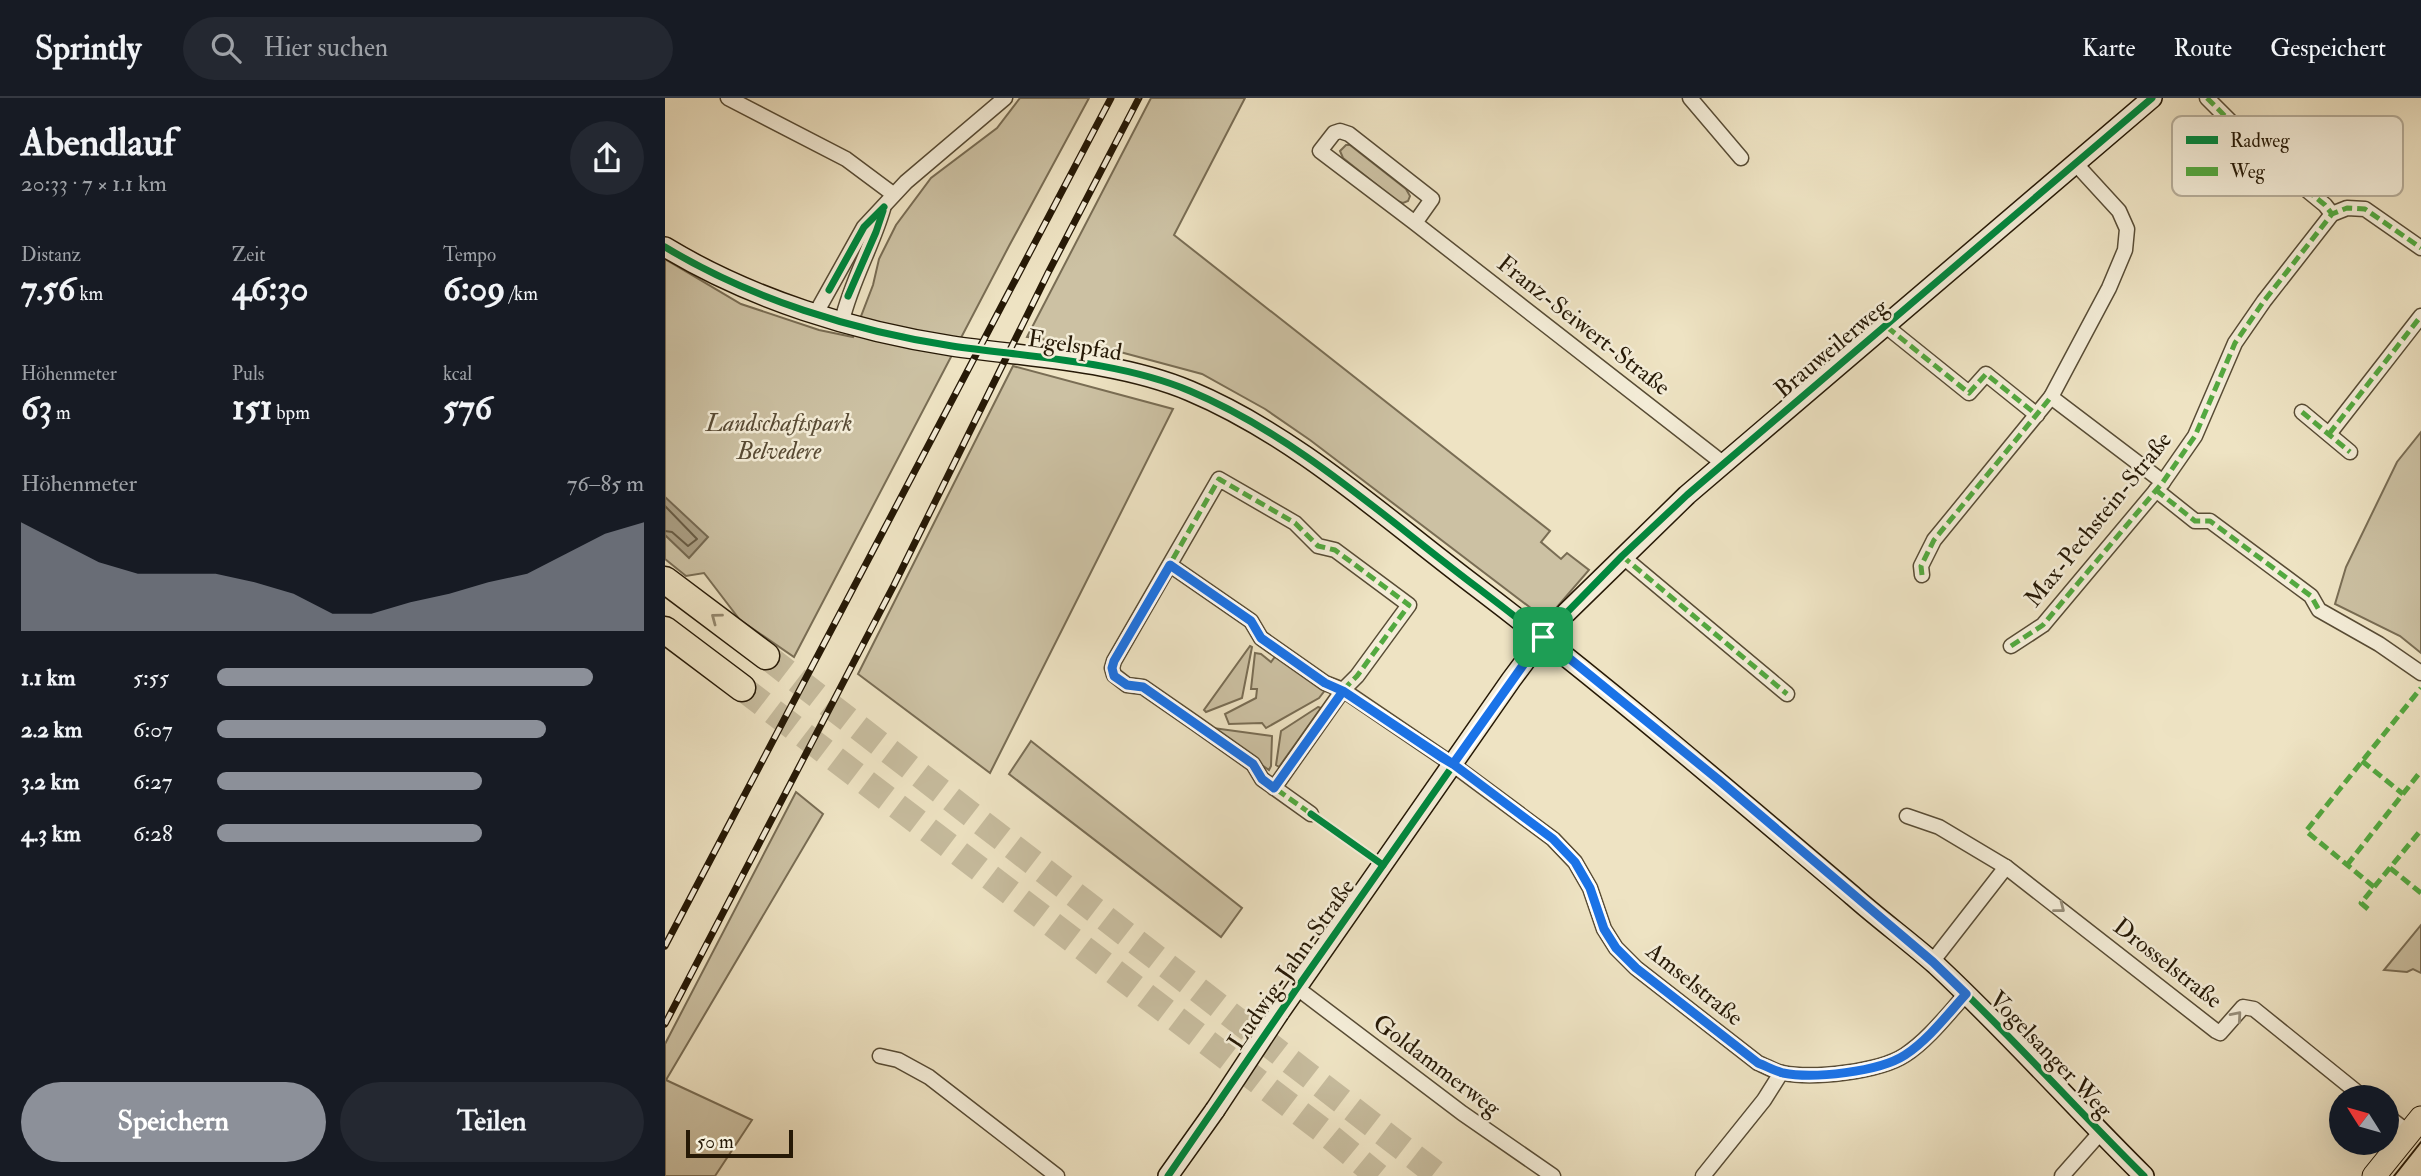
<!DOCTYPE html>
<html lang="de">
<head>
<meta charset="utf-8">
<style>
  :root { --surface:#171b24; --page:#242831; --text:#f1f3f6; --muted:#9ea1a6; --line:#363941; --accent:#8c9099 }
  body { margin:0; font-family:"IM FELL Double Pica",serif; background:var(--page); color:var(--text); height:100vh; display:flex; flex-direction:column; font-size:26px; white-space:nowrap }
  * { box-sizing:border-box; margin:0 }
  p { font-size:23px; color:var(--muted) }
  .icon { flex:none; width:38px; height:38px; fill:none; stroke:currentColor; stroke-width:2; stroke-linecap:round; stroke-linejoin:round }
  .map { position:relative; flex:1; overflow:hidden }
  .side { display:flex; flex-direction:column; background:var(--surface); width:665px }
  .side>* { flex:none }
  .needle { width:46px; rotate:307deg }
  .fabs { position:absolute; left:1664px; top:987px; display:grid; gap:14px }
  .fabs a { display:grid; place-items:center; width:70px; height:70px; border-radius:50%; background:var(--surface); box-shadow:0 7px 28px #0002; font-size:35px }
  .scale { position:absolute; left:21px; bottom:18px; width:107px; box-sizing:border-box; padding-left:7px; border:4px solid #261906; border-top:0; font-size:19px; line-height:24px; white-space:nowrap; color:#261906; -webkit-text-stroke:5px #f4edd8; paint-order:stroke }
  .pin { position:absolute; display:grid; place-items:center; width:60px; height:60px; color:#fff; margin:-30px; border-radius:14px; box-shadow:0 4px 10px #0006 }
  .round { display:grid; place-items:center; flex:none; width:74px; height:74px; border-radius:37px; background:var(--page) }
  .head { display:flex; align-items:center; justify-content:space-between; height:119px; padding:0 21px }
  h1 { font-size:38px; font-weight:700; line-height:52px }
  .stats { display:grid; grid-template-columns:repeat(3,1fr); gap:10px; height:119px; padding:7px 21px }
  .stats div { display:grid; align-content:center }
  .stats b { font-size:35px; font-weight:700 }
  .stats small { font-size:19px; font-weight:400 }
  .stats p { font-size:19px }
  .chart { height:196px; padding:14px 21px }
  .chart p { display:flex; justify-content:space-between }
  .chart svg { width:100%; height:126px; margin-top:7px; fill:var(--accent); opacity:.7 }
  .button { display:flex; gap:14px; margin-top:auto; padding:14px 21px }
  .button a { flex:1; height:80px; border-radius:42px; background:var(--accent); color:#fff; font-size:28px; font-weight:700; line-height:80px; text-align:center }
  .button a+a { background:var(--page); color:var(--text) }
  ul { padding:0 21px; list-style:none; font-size:23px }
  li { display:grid; grid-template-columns:112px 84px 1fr; align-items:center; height:52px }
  li i { height:18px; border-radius:9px; background:var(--accent) }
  header { display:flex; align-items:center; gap:42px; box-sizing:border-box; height:98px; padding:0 35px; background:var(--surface); border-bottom:2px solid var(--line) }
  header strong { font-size:33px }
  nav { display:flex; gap:38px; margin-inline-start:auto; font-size:24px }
  .search { width:490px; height:63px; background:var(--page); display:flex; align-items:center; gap:18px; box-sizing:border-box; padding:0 24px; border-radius:38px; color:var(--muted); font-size:26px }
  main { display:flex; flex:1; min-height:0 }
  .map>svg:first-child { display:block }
  .green { fill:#ccc1a3; stroke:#796d54; stroke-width:2 }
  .water { fill:#aa9e83; stroke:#756951; stroke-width:2 }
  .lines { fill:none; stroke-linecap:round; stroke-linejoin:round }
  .shore { stroke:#685c44; stroke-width:2 }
  .highway-tunnel { stroke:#c6bb9d; stroke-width:26; stroke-dasharray:26 13; stroke-linecap:butt }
  .street-casing { stroke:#584c35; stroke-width:17 }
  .secondary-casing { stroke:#261906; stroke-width:22 }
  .primary-casing { stroke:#261906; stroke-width:25 }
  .highway-casing { stroke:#261906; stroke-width:29 }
  .street { stroke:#f4edd8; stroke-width:14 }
  .secondary { stroke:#f4edd8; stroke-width:19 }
  .primary { stroke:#eee3c3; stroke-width:23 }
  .highway { stroke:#eee3c3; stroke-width:26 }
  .tram { stroke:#261906; stroke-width:2 }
  .rail-casing { stroke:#261906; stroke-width:7 }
  .rail { stroke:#f4edd8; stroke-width:4.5; stroke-dasharray:13; stroke-linecap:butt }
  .secondary-bridge-casing { stroke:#261906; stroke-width:22; stroke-linecap:butt }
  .secondary-bridge { stroke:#f4edd8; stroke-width:19 }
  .quiet { stroke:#53a940; stroke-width:5; stroke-dasharray:10 5; stroke-linecap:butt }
  .cycleway-casing { stroke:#f4edd8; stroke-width:11 }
  .cycleway { stroke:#00873e; stroke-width:7 }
  .oneway { stroke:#94886e }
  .oneway2 { stroke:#978e7a }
  .route-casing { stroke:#fff; stroke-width:14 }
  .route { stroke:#1a73e8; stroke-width:9 }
  .labels { text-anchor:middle; stroke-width:5; stroke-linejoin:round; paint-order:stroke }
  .street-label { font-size:24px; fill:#261906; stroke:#f4edd8 }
  .park-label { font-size:24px; font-style:italic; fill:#584b35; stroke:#f4edd8 }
  .key { fill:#f4edd8; stroke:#b6ad99; stroke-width:2 }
  .key-label { font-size:19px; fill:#261906 }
</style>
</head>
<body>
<header>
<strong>Sprintly</strong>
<div class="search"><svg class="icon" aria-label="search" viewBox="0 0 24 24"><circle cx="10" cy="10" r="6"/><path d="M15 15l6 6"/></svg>Hier suchen</div>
<nav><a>Karte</a><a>Route</a><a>Gespeichert</a></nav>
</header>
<main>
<section class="side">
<div class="head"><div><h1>Abendlauf</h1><p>20:33 · 7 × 1.1 km</p></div><a class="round"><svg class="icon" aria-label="share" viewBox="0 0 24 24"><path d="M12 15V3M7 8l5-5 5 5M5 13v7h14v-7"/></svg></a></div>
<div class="stats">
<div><p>Distanz</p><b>7.56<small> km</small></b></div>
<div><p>Zeit</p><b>46:30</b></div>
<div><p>Tempo</p><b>6:09<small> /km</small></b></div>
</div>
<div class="stats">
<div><p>Höhenmeter</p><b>63<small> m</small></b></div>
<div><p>Puls</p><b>151<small> bpm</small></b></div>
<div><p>kcal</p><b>576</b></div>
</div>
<div class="chart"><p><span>Höhenmeter</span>76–85 m</p>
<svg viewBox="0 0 160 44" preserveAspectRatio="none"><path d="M0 44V6L10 13L20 20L30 24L40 24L50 24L60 27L70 31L80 38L90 38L100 34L110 31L120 27L130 24L140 17L150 10L160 6V44z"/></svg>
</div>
<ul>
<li><b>1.1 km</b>5:55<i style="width:88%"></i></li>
<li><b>2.2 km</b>6:07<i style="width:77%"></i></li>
<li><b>3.2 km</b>6:27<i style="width:62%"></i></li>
<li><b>4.3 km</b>6:28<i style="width:62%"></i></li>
</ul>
<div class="button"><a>Speichern</a><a>Teilen</a></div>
</section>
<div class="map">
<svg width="1756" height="1078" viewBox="0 0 1756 1078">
  <rect width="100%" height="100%" fill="#eee3c3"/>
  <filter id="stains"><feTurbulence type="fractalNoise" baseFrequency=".00286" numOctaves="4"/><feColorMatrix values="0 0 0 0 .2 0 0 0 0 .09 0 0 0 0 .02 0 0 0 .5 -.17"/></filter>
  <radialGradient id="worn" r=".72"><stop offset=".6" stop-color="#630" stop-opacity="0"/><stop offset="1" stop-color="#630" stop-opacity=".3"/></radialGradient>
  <g class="green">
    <path d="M 355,0 L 424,0 L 344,148 L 129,559 L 75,522 L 39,475 L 21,478 L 0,461 L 0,161 L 76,206 L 154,232 L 188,239 L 208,187 L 214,161 L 231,127 L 266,80 L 332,30 Z"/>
    <path d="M 486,0 L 580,0 L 509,137 L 885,433 L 876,444 L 896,461 L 902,455 L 924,472 L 886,516 L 883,518 L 871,514 L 645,342 L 600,311 L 537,276 L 444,251 L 362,239 Z"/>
    <path d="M 681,47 L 685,47 L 741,91 L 745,98 L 743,103 L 738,105 L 732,103 L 678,60 L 675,53 Z"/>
    <path d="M 348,268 L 508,311 L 325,675 L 193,576 Z"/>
    <path d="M 1756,334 L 1756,555 L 1735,538 L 1670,506 L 1681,469 L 1732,364 Z"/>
    <path d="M 585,548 L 587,549 L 577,600 L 541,614 L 539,612 Z"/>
    <path d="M 590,555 L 596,556 L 606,564 L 612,556 L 661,591 L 654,600 L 601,630 L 597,625 L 564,626 L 560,616 L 591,600 L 592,591 L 586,591 Z"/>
    <path d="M 653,609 L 656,610 L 614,669 L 611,667 L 616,633 Z"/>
    <path d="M 548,630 L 607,638 L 606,668 L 604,672 L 546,632 Z"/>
    <path d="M 366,643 L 577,810 L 556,839 L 344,676 Z"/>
    <path d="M 131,694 L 158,716 L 1,982 L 87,1022 L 50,1078 L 0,1078 L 0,946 Z"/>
    <path d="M 1756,827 L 1756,875 L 1748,871 L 1742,874 L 1719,872 Z"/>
  </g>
  <path class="water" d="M 0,399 L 43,439 L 24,460 L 0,437 Z"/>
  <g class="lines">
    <path class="shore" d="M 0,408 L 32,441 L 23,448 L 7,434 L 0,433"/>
    <g class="highway-tunnel">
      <path d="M 101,558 L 774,1078"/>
      <path d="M 77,590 L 657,1032 L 713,1078"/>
    </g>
    <defs>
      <g id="street">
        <path d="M 63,0 L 181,61 L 228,96"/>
        <path d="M 1025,0 L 1076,60"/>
        <path d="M 1542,0 L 1600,58 L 1660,107 L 1667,116"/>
        <path d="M 750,125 L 767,101 L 684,36 L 675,33 L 669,35 L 655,53 L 750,125 L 1059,366"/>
        <path d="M 151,215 L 199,129 L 241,84 L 340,0"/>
        <path d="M 177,223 C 186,184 207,149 218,111"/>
        <path d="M 1222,229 L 1304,295 L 1321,276 L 1372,317"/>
        <path d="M 1386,299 L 1498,384"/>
        <path d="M 1637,314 L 1685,354"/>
        <path d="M 1664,336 L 1756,218"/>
        <path d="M 1491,392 L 1530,423 L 1545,423 L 1646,498 L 1654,512 L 1714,546 L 1756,575"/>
        <path d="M 957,458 L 1122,596"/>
        <path d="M 505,467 L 586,523 L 596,540 L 660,585 L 678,592 L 787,666 L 888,741 L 910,764 L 925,790 L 939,831 L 951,850 L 971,870 L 1093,965 C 1101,968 1110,974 1118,975 C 1148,981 1214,974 1240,957 C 1263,942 1282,917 1301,896"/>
        <path d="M 1257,477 L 1256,468 L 1269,442 L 1386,299 L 1444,190 L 1460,152 L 1462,131 L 1454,113 L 1410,65"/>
        <path d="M 1346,548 L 1378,527 L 1498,384 L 1530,338 L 1570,245 L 1599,203 L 1667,116 L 1682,110 L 1700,111 L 1756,150"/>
        <path d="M 609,690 L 678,592 L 692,578 L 744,507 L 670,452 L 653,448 L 630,425 L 554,381 L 449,563 L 447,570 L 449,577 L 462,587 L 478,589 L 530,625 L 588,666 L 597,681 L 646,716"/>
        <path d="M 1242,718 L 1274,729 L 1341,769 L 1551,933 L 1555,935 L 1578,909 L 1589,911 L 1698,999"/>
        <path d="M 1267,864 L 1341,769"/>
        <path d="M 632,890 L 797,1015 L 888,1078"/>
        <path d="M 215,958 L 233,962 L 264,979 L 392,1078"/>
        <path d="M 1722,1018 L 1744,1035"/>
        <path d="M 1038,1078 L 1099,1002 L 1116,975"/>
        <path d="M 1397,1078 L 1435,1035"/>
      </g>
      <g id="secondary">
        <path d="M 0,149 C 86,201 189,233 287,248 C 363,259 454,263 525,293 C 632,338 721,421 813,490 C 943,589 1064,693 1188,798 C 1215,822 1244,843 1271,867 C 1343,934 1409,1009 1479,1078"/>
        <path d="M 614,915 L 846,582 L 878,539 L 901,515 L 1022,397 L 1487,0"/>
        <path d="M 503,1078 L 550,1012"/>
      </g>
      <path id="primary" d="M 1709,1078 L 1756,1020"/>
      <g id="highway">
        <path d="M 0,482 L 101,558"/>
        <path d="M 0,532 L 77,590"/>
      </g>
    </defs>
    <use href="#street" class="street-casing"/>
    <use href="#secondary" class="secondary-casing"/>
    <use href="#primary" class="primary-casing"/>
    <use href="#highway" class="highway-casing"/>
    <use href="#street" class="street"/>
    <use href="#secondary" class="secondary"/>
    <use href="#primary" class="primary"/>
    <use href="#highway" class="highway"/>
    <path class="tram" d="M 1729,1078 L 1756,1044"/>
    <defs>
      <g id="rail">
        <path d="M 0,848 L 446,0"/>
        <path d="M 0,926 L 229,487 L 383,175 L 474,0"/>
      </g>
    </defs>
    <use href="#rail" class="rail-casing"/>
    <use href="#rail" class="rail"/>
    <defs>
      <path id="secondary-bridge" d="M 550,1012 L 614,915"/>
    </defs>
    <use href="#secondary-bridge" class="secondary-bridge-casing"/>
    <use href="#secondary-bridge" class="secondary-bridge"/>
    <g class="quiet">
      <path d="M 1542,0 L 1600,58 L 1660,107 L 1667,116"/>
      <path d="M 1222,229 L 1304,295 L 1321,276 L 1372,317"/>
      <path d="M 1637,314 L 1685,354"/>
      <path d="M 1664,336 L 1756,218"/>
      <path d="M 1491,392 L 1530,423 L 1545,423 L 1646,498 L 1654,512"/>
      <path d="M 957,458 L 1122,596"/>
      <path d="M 505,467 L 586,523 L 596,540 L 660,585 L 678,592 L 787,666"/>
      <path d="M 1257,477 L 1256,468 L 1269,442 L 1386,299"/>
      <path d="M 1346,548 L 1378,527 L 1498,384 L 1530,338 L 1570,245 L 1599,203 L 1667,116 L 1682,110 L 1700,111 L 1756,150"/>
      <path d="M 1697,663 L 1738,696"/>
      <path d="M 609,690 L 678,592 L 692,578 L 744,507 L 670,452 L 653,448 L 630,425 L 554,381 L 449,563 L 447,570 L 449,577 L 462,587 L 478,589 L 530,625 L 588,666 L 597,681 L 649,718"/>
      <path d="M 1682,767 L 1756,673"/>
      <path d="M 1725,770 L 1756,795"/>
      <path d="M 1709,789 L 1641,733 L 1756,590"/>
      <path d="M 1703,811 L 1696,805 L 1756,732"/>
    </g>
    <defs>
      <g id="cycleway">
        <path d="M 0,149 C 86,201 189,233 287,248 C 363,259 454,263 525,293 C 632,338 721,421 813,490 C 943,589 1064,693 1188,798 C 1215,822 1244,843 1271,867 C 1343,934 1409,1009 1479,1078"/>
        <path d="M 164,192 L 199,129 L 219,109"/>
        <path d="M 183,198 L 211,134 L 218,113"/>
        <path d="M 646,716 L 718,767"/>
        <path d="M 503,1078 L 632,890 L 878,539 L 957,458 L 1022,397 L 1487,0"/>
      </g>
    </defs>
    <use href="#cycleway" class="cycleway-casing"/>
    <use href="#cycleway" class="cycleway"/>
  </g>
  <defs><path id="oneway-chevron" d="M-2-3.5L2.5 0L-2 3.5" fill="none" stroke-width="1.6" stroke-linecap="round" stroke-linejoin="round" transform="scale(1.75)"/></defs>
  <use class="oneway" href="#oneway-chevron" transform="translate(51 520) rotate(-143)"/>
  <g class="oneway2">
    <use href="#oneway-chevron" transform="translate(1395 810) rotate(38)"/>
    <use href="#oneway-chevron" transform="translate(1572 918) rotate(-49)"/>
  </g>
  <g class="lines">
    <defs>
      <path id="route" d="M 878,539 L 788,666 L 776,659 L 678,593 L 609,690 L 597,681 L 588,666 L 478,589 L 462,587 L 449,578 L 447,570 L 449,563 L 505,467 L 586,523 L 596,540 L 660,585 L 678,593 L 788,666 L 888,741 L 910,764 L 925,790 L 939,831 L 951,850 L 971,870 L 1093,965 C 1101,968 1110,973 1118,975 C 1148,981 1214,974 1240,957 C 1263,942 1282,917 1301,896 L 1268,864 L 1055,683 L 878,539"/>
    </defs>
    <use href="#route" class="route-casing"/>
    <use href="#route" class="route"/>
  </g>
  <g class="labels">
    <g class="street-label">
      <text transform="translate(919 227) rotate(38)" y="8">Franz-Seiwert-Straße</text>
      <text transform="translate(410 247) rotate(9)" y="8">Egelspfad</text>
      <text transform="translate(1166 250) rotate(-40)" y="8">Brauweilerweg</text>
      <text transform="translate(1433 421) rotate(-51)" y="8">Max-Pechstein-Straße</text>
      <text transform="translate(1503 865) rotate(38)" y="8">Drosselstraße</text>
      <text transform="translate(626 866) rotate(-55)" y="8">Ludwig-Jahn-Straße</text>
      <text transform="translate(1030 886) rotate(39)" y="8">Amselstraße</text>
      <text transform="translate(1386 956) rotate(46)" y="8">Vogelsanger Weg</text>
      <text transform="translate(772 967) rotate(37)" y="8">Goldammerweg</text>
    </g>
    <g class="park-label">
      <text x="114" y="333">Landschaftspark<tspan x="114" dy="28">Belvedere</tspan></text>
    </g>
  </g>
  <rect x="1507" y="18" width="231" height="80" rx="10" class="key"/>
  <rect x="1521" y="38" width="32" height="8" fill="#00873e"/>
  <rect x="1521" y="69" width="32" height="9" fill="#53a940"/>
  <g class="key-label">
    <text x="1565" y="49">Radweg</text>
    <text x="1565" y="80">Weg</text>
  </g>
  <rect width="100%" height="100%" filter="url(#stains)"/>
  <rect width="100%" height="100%" fill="url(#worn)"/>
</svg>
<div class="fabs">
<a><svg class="needle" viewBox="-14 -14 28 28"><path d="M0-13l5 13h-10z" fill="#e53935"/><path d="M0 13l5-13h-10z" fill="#9ea1a6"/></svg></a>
</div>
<div class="scale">50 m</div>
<div class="pin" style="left:878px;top:539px;background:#1e9e55"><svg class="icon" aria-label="arrive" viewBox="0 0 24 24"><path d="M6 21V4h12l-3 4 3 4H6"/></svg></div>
</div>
</main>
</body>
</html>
